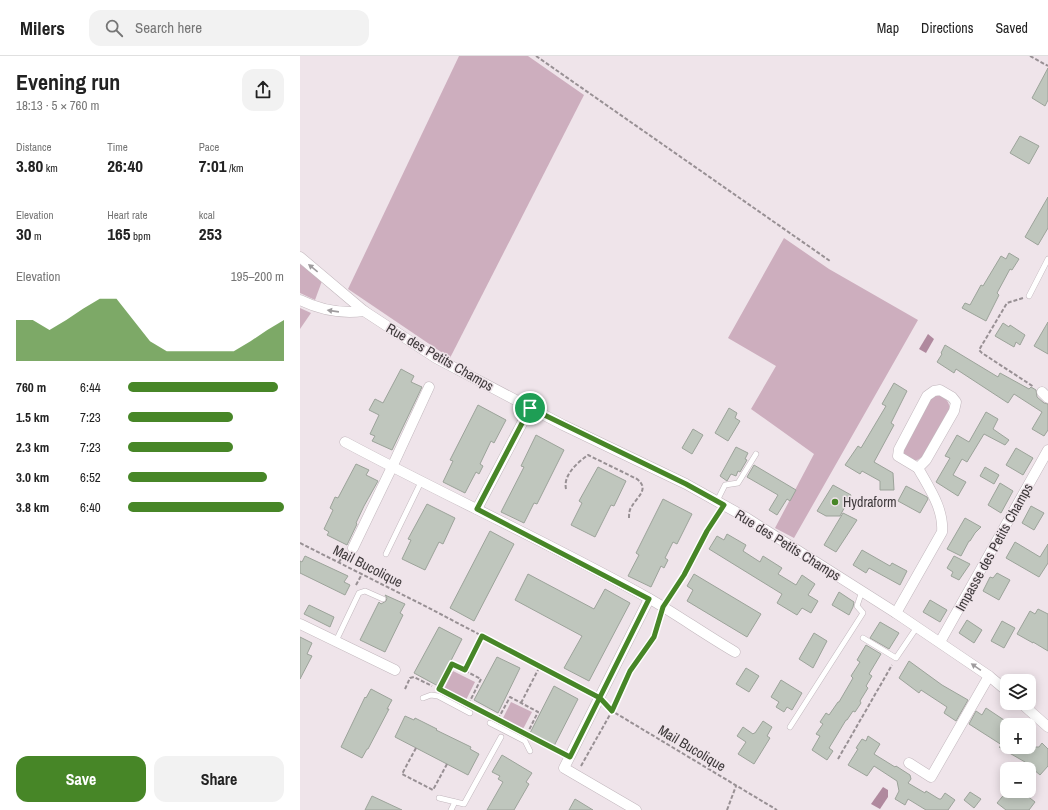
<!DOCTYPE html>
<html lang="en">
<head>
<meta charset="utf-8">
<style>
  :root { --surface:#fff; --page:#f2f2f2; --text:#222; --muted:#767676; --line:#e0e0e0; --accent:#478627 }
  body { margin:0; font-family:"Archivo Narrow",sans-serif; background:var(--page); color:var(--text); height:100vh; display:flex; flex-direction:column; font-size:15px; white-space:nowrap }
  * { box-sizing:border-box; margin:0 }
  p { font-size:13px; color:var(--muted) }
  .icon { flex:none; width:22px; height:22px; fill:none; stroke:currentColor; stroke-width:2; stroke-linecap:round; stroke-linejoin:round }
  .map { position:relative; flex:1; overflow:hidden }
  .drawer { display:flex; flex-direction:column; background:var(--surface); width:300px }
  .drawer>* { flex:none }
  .buttons { position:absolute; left:700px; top:618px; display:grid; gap:8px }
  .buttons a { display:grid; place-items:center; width:36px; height:36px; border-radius:8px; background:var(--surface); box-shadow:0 2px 10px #0003; font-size:20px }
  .pin { position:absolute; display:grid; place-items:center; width:34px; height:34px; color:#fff; margin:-17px; border:2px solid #fff; border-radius:50%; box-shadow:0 1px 4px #0007 }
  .round { display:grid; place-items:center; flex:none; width:42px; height:42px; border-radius:12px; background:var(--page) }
  .summary { display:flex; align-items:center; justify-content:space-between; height:68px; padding:0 16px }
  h1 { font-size:22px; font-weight:700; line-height:30px }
  .figures { display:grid; grid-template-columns:repeat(3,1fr); gap:6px; height:68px; padding:4px 16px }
  .figures div { display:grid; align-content:center }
  .figures b { font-size:17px; font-weight:700 }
  .figures small { font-size:11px; font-weight:400 }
  .figures p { font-size:11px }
  .chart { height:112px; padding:8px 16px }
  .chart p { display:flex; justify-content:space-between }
  .chart svg { width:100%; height:72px; margin-top:4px; fill:var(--accent); opacity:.7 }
  .cta { display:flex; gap:8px; margin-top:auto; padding:8px 16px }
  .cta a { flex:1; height:46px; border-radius:12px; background:var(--accent); color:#fff; font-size:16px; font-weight:700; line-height:46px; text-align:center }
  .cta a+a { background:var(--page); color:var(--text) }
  ul { padding:0 16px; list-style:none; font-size:13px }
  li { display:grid; grid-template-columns:64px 48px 1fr; align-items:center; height:30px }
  li i { height:10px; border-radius:5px; background:var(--accent) }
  header { display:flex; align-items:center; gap:24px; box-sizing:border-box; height:56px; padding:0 20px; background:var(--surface); border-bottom:1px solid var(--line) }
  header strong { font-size:19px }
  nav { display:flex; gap:22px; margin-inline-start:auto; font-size:14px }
  .search { width:280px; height:36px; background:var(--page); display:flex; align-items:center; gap:10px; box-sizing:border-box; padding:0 14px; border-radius:12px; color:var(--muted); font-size:15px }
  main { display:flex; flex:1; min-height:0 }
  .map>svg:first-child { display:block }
  .green { fill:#cdaebe }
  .water { fill:#b0899e }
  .building { fill:#bfc6bd; stroke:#9ca39a }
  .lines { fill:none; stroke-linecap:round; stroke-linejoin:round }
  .service-casing { stroke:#c2b7bd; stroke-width:6 }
  .minor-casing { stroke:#c2b7bd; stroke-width:11 }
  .path { stroke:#989094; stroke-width:2; stroke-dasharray:4 2; stroke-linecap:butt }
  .service { stroke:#fff; stroke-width:5 }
  .minor { stroke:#fff; stroke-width:10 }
  .oneway { fill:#9f9c9e }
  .route-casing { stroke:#fff; stroke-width:8 }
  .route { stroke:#478627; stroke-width:5 }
  .poi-dot { fill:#478627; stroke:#efe4ea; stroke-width:1.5 }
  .labels { text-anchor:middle; stroke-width:3; stroke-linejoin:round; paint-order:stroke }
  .street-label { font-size:14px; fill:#3f3a3c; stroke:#efe4ea }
  .poi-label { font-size:14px; fill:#3f3a3c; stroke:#efe4ea; text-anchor:start }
</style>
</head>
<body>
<header>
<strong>Milers</strong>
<div class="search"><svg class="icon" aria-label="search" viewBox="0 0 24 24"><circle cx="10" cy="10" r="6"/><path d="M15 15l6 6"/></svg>Search here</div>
<nav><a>Map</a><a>Directions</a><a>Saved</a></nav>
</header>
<main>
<section class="drawer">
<div class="summary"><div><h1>Evening run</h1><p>18:13 · 5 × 760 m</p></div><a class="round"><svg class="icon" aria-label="share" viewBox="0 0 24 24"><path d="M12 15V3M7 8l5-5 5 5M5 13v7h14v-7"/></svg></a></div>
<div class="figures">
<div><p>Distance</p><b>3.80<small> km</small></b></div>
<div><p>Time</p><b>26:40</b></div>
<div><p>Pace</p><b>7:01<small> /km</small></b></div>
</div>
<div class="figures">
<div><p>Elevation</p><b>30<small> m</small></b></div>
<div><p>Heart rate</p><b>165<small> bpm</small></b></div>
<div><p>kcal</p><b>253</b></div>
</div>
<div class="chart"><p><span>Elevation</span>195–200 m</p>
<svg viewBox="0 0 160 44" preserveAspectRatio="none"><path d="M0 44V19L10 19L20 25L30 19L40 12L50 6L60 6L70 19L80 32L90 38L100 38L110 38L120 38L130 38L140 32L150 25L160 19V44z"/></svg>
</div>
<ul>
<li><b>760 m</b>6:44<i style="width:96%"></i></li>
<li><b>1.5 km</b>7:23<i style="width:67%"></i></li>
<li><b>2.3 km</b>7:23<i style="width:67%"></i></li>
<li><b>3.0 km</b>6:52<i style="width:89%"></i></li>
<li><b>3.8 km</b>6:40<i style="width:100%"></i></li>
</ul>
<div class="cta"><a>Save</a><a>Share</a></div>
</section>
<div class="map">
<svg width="748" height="754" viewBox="0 0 748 754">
  <rect width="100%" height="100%" fill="#efe4ea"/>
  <g class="green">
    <path d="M 159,0 L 228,0 L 284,39 L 150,302 L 48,233 Z"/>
    <path d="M 484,182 L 529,213 L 618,264 L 494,482 L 475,472 L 514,398 L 451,353 L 476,310 L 428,282 Z"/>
    <path d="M 0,208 L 22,225 L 15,244 L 0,237 Z"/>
    <path d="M 0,252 L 11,257 L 0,273 Z"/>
    <path d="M 636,339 C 644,340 648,343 650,352 L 622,401 C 614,408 610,403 603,397 L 603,392 L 631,341 Z"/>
    <path d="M 153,615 L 175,626 L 166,644 L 144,633 Z"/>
    <path d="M 211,646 L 232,656 L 222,675 L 202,664 Z"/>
  </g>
  <g class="water">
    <path d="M 628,278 L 634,283 L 626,297 L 619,293 Z"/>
    <path d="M 583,731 L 588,734 L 588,741 L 580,753 L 571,748 Z"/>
  </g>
  <g class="building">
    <path d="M 748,12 L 748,44 L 745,50 L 732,42 Z"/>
    <path d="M 720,80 L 739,90 L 729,108 L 710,97 Z"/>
    <path d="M 748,141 L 748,172 L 738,189 L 725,181 Z"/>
    <path d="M 709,197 L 719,203 L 712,214 L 710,213 L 697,237 L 699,239 L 686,265 L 662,252 L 665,247 L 670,249 L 681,229 L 683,230 L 701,200 L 706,203 Z"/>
    <path d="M 748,266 L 748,298 L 734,290 Z"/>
    <path d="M 703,267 L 709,271 L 710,269 L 725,279 L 720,289 L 716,286 L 714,291 L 695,280 Z"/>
    <path d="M 645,289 L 698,321 L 700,317 L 729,333 L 731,331 L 736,334 L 737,341 L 744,347 L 748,348 L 748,374 L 744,380 L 732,373 L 742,356 L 714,338 L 708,347 L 656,313 L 654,317 L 637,306 L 642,298 L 641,297 Z"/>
    <path d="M 101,313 L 114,320 L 111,326 L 122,331 L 92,394 L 72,385 L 75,380 L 70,378 L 79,359 L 69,354 L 75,343 L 83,347 Z"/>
    <path d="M 594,327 L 607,335 L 591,367 L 594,369 L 574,406 L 593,417 L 594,434 L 580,434 L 580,425 L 562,415 L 560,418 L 545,409 L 558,390 L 561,392 L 586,350 L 582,348 Z"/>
    <path d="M 178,349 L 206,364 L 194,387 L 191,385 L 180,408 L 183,410 L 179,418 L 176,416 L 165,437 L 143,426 L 153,405 L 150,404 Z"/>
    <path d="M 429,352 L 437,357 L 435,362 L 440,365 L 428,385 L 415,377 Z"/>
    <path d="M 686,356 L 698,363 L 693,373 L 709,384 L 705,389 L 684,378 L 667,406 L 662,403 L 653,419 L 666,426 L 658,440 L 636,426 L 650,402 L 645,400 L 657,379 L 669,386 Z"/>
    <path d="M 393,373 L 403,379 L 392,398 L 382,392 Z"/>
    <path d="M 236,379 L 264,394 L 237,448 L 234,447 L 224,467 L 201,456 L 224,411 L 221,410 Z"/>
    <path d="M 436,391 L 448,397 L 445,403 L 447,404 L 440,416 L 438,415 L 436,420 L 431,418 L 427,425 L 420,420 Z"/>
    <path d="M 716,392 L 733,402 L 723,419 L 706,409 Z"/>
    <path d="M 56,408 L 69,414 L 66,419 L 78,425 L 64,450 L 56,467 L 57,468 L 47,489 L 27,479 L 29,476 L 24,473 L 33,454 L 30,452 L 35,441 L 38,442 Z"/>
    <path d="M 454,409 L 496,434 L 490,445 L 487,443 L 477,459 L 469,454 L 478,439 L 447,421 Z"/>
    <path d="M 298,411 L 326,425 L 314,450 L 311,449 L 295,481 L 271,469 L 282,447 L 279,445 Z"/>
    <path d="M 685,411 L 699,419 L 694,428 L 680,420 Z"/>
    <path d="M 700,427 L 713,435 L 701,457 L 688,449 Z"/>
    <path d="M 533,429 L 551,439 L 540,460 L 526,460 L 517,455 Z"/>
    <path d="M 606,430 L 627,441 L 628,443 L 620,457 L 598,445 Z"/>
    <path d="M 363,443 L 392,458 L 377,488 L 373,486 L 365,502 L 368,504 L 364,512 L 361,510 L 351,531 L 328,520 L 339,499 L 336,497 Z"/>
    <path d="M 127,448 L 155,462 L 143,488 L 139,486 L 125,514 L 102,503 L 111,484 L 108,483 Z"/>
    <path d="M 731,450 L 744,457 L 734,474 L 722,467 Z"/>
    <path d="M 543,457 L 557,464 L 536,496 L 524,489 Z"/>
    <path d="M 665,462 L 681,471 L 675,477 L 670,485 L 669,485 L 661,500 L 647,493 Z"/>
    <path d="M 190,475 L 214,488 L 174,565 L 150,552 Z"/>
    <path d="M 427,478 L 446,489 L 443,495 L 460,506 L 463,500 L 482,512 L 478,518 L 496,529 L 502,519 L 515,528 L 508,539 L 518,545 L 511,557 L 502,552 L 497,559 L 477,547 L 482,538 L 409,493 L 417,480 L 424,484 Z"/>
    <path d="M 715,486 L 740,501 L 748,488 L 748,507 L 739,521 L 706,502 Z"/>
    <path d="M 562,494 L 590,510 L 592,507 L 607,515 L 600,529 L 569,512 L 566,517 L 553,509 Z"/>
    <path d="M 5,500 L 48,520 L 44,526 L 50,529 L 45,539 L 0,517 L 0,505 L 2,506 Z"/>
    <path d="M 654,500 L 670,508 L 659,524 L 651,520 L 653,516 L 647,512 Z"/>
    <path d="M 697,517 L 710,524 L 699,544 L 683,535 L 690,521 L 693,522 Z"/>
    <path d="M 228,518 L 294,553 L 305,533 L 330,547 L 289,625 L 264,612 L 282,580 L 215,544 Z"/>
    <path d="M 394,518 L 461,558 L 447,581 L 387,545 L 393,534 L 387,530 Z"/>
    <path d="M 539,536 L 554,546 L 553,551 L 549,559 L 532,549 Z"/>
    <path d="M 85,539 L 105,548 L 100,557 L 103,559 L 85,596 L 60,584 L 79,546 L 81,548 L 86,545 L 87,542 Z"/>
    <path d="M 630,544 L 647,554 L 640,566 L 623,556 Z"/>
    <path d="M 9,549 L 34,561 L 30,571 L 4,558 Z"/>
    <path d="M 738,553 L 748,558 L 748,595 L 733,586 L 733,587 L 717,578 L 730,555 L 735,558 Z"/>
    <path d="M 667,564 L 682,574 L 674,587 L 659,577 Z"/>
    <path d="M 702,565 L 715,572 L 704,592 L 691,585 Z"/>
    <path d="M 580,566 L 599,577 L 589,593 L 570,582 Z"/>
    <path d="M 139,571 L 162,583 L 138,630 L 114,617 Z"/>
    <path d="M 514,577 L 527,585 L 513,612 L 499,603 Z"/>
    <path d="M 0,581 L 12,587 L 7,598 L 12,600 L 0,623 Z"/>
    <path d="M 566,589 L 581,598 L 569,618 L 572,620 L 566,630 L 568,632 L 560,645 L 561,647 L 555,656 L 553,655 L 547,664 L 546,664 L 529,692 L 533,695 L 527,704 L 512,694 L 520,680 L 516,678 L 523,668 L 520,666 L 526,657 L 529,659 L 538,646 L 539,646 L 553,622 L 551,620 L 560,606 L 557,604 Z"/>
    <path d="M 197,601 L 220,612 L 198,657 L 174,644 Z"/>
    <path d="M 609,605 L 642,629 L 668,644 L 656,665 L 644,657 L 647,651 L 621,634 L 619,637 L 599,622 Z"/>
    <path d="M 446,612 L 459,620 L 449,636 L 436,628 Z"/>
    <path d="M 481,624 L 502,637 L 492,654 L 487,651 L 484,656 L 476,651 L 479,646 L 471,641 Z"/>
    <path d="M 254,630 L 278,643 L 254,690 L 230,677 Z"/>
    <path d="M 71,633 L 92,644 L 87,653 L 89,653 L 68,693 L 67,693 L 62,702 L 41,691 L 65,641 L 66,642 Z"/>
    <path d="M 686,652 L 707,666 L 707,691 L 739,691 L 742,687 L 748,693 L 748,710 L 740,719 L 725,706 L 699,691 L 705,691 L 669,668 L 676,655 L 682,659 Z"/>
    <path d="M 105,660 L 114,664 L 115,662 L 137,673 L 136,674 L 171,691 L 170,693 L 179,698 L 168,719 L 95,681 Z"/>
    <path d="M 463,665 L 472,671 L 467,680 L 470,682 L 454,708 L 438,698 L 446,686 L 437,680 L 443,671 L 453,678 L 454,677 L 455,677 Z"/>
    <path d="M 568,680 L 580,688 L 574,698 L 595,711 L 596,710 L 610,719 L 611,723 L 608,727 L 625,737 L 626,735 L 639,743 L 641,743 L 645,737 L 655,744 L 648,754 L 626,754 L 608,743 L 605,749 L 595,743 L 599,735 L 597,725 L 574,710 L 567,720 L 548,709 L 558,693 L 556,692 L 562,683 L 566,685 Z"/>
    <path d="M 202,699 L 232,717 L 226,726 L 229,728 L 214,754 L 187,754 L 203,726 L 198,723 L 200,720 L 192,716 Z"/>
    <path d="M 707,735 L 721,735 L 735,746 L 729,754 L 706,754 L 697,747 Z"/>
    <path d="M 670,736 L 681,743 L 674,752 L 664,744 Z"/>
    <path d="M 72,740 L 102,754 L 65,754 Z"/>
    <path d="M 275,743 L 293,754 L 269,754 Z"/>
  </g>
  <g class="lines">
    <defs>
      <g id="service">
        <path d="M 729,240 L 748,203"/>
        <path d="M 417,445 L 425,429 L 438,427 L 456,398"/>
        <path d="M 86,498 L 121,426"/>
        <path d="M 563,582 L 596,602 L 617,571"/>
        <path d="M 36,585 L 59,537 L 65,535 L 83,543"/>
        <path d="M 123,642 L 131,639 L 138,640 L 170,657"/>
        <path d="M 190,667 L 225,685 L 230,695"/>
        <path d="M 490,671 L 563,557 L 557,550 L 562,535"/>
        <path d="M 139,742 L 164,748 L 201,681"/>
        <path d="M 151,754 L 155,746"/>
      </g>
      <g id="minor">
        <path d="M 0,201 L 64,255"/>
        <path d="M 0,244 C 20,254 41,258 64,255 L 136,302 L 263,369 L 386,428 L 445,461 L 596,557 L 689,620 L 707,635"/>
        <path d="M 640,334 L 652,341 L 656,346 L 654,355 L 626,404 L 618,412 L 598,400 L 599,393 L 627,340 L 634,335 Z"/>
        <path d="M 742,336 L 748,342"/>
        <path d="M 45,386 C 146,440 250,487 350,543 C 379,560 406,579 435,596"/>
        <path d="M 177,453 L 230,352"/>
        <path d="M 53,492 L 92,411 L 129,331"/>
        <path d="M 596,557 L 642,476 C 644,453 629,432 618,412"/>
        <path d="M 0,568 L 95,614"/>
        <path d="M 640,586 L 748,394"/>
        <path d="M 721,647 L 748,671"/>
        <path d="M 609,707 L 631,721 L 689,620"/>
        <path d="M 336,754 L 264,712 L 349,543"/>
      </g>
    </defs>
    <use href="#service" class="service-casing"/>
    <use href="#minor" class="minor-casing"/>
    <g class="path">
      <path d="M 236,0 L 530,205"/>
      <path d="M 730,0 L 748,10"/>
      <path d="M 723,242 L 707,247 L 679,294 L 682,297 L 734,331"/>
      <path d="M 266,433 C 263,419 277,407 288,399 L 337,423 C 350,433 337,441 332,450 C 329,454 329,458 329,463"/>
      <path d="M 0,487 L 127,551 L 291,637"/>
      <path d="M 39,506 L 45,497"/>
      <path d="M 56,529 L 62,518"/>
      <path d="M 368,542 L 384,519 L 407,475 L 418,458"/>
      <path d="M 165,615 L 183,580"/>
      <path d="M 139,632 L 152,608 L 181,623 L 169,647"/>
      <path d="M 105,633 L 110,622 L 114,621 L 132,630"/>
      <path d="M 221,647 L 240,610"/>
      <path d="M 306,649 L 312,655 L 477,754"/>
      <path d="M 177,653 L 189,660"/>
      <path d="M 198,663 L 210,641 L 238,656 L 227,678"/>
      <path d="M 234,683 L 260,696"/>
      <path d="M 116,692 L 102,718 L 133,734 L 147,708"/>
      <path d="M 538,703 L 592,609"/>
      <path d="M 281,710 L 312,655 L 330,615 L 354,581 L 360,561"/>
      <path d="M 427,754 L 436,730"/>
    </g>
    <use href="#service" class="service"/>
    <use href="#minor" class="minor"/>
  </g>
  <defs><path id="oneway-solid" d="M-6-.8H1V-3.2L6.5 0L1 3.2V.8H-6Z"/></defs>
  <g class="oneway">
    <use href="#oneway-solid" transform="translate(13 212) rotate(-141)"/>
    <use href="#oneway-solid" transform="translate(33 255) rotate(-172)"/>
    <use href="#oneway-solid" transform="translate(676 611) rotate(-145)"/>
  </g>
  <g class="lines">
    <defs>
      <path id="route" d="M 230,352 L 177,453 L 349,543 L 270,701 L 139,633 L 152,608 L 165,614 L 182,580 L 300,642 L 312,655 L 330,615 L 354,581 L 363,551 L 384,519 L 407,475 L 424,449 L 386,428 L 230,352"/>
    </defs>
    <use href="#route" class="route-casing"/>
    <use href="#route" class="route"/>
  </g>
  <circle class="poi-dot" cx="535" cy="446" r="4"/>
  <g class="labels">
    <g class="street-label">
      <text transform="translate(140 301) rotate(30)" y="5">Rue des Petits Champs</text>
      <text transform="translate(488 489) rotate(32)" y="5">Rue des Petits Champs</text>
      <text transform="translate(694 491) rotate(-61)" y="5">Impasse des Petits Champs</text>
      <text transform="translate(68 510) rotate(27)" y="5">Mail Bucolique</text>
      <text transform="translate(392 692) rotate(31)" y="5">Mail Bucolique</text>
    </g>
    <g class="poi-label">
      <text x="543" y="451">Hydraform</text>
    </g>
  </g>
</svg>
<div class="buttons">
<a><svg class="icon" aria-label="layers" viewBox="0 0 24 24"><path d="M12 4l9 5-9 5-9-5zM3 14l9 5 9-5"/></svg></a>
<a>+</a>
<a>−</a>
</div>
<div class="pin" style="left:230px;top:352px;background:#1e9e55"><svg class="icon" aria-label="arrive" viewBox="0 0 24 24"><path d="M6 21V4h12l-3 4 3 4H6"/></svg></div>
</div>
</main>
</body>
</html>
